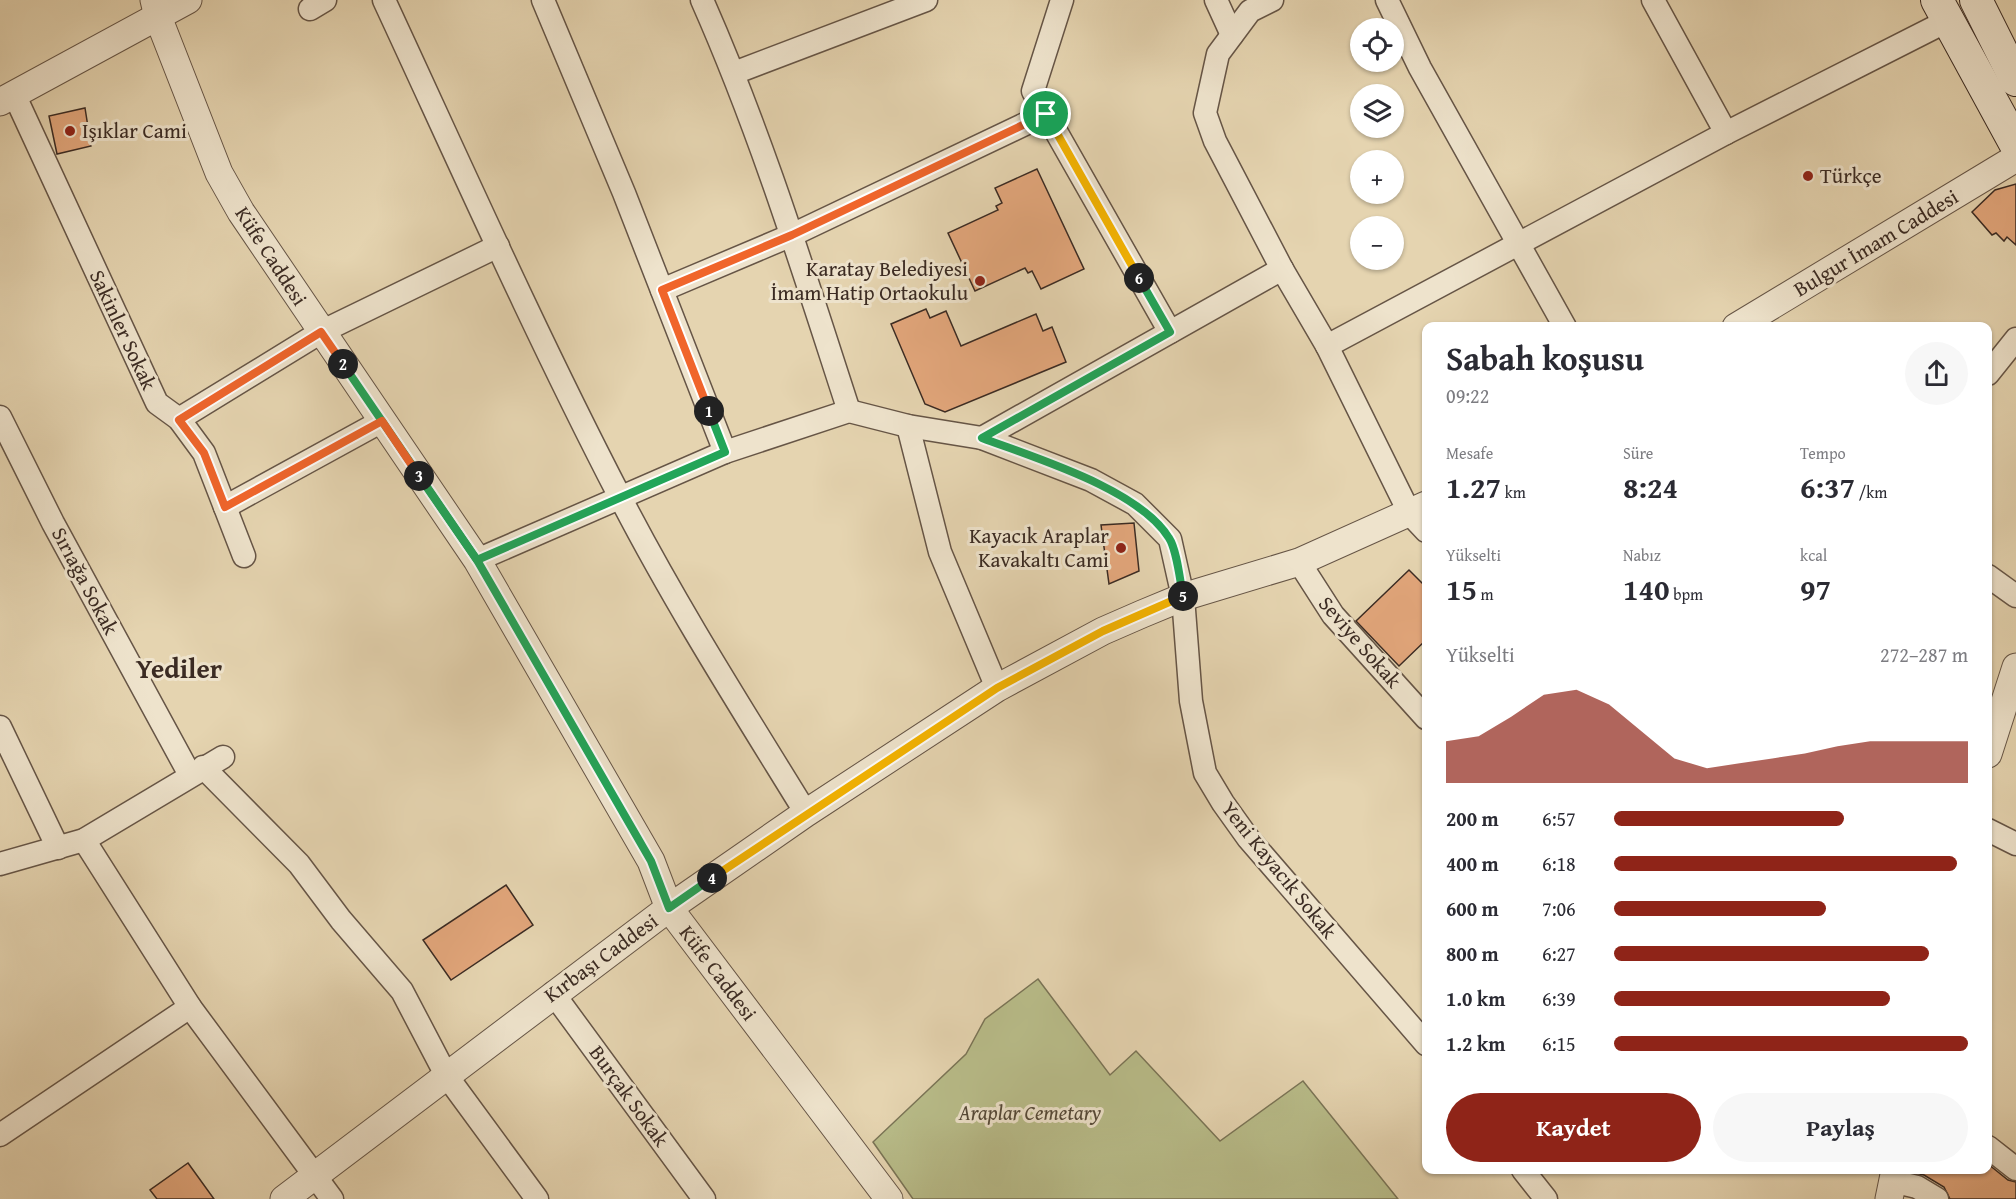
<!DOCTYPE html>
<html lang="tr">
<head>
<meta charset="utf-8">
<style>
  :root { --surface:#fff; --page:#f7f7f7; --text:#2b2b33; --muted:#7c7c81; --accent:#8f2418 }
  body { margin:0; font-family:"Gentium Book Plus",serif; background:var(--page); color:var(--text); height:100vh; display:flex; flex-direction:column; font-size:22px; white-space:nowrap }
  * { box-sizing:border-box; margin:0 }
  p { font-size:20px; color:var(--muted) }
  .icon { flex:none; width:33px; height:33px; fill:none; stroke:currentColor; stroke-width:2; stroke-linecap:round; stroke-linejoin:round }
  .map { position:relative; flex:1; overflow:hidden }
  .sheet { position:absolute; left:1422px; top:322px; width:570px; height:852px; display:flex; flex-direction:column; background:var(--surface); border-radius:12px; box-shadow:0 2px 4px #0004 }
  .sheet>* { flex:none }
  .controls { position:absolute; left:1350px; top:18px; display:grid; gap:12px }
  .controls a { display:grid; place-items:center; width:54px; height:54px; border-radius:50%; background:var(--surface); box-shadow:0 2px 4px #0004; font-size:30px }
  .pin { position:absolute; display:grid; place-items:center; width:51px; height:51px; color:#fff; margin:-26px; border:3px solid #fff; border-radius:50%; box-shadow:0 2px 6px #0007 }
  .km { position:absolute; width:30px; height:30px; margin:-15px; border-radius:50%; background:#222; color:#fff; font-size:16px; line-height:30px; text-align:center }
  .round { display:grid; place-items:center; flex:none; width:63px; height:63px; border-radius:32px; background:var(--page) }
  .summary { display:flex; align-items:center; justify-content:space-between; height:102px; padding:0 24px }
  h1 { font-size:33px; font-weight:700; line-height:45px }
  .figures { display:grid; grid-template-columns:repeat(3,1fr); gap:9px; height:102px; padding:6px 24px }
  .figures div { display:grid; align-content:center }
  .figures b { font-size:30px; font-weight:700 }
  .figures small { font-size:16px; font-weight:400 }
  .figures p { font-size:16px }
  .chart { height:168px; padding:12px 24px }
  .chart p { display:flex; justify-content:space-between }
  .chart svg { width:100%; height:108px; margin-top:6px; fill:var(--accent); opacity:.7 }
  .action { display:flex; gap:12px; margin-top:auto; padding:12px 24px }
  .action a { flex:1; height:69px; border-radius:36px; background:var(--accent); color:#fff; font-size:24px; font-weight:700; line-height:69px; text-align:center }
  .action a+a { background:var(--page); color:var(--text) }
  ul { padding:0 24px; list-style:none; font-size:20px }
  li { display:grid; grid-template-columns:96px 72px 1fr; align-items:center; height:45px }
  li i { height:15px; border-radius:8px; background:var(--accent) }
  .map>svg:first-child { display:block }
  .green { fill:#b8bc89; stroke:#7a7456; stroke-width:1.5 }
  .building { fill:#e2a67b; stroke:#3b2b23; stroke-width:1.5 }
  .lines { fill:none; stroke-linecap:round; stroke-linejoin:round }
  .minor-casing { stroke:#665546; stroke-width:25 }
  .tertiary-casing { stroke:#665546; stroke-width:29 }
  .secondary-casing { stroke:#3b2b23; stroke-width:34 }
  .minor { stroke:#eee3cc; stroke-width:22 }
  .tertiary { stroke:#eee3cc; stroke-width:27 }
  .secondary { stroke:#eee3cc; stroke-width:32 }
  .split-1-casing { stroke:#fff; stroke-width:12 }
  .split-2-casing { stroke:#fff; stroke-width:12 }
  .split-3-casing { stroke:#fff; stroke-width:12 }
  .split-4-casing { stroke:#fff; stroke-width:12 }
  .split-5-casing { stroke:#fff; stroke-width:12 }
  .split-6-casing { stroke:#fff; stroke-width:12 }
  .split-7-casing { stroke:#fff; stroke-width:12 }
  .split-1 { stroke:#f0652b; stroke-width:8 }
  .split-2 { stroke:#22a559; stroke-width:8 }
  .split-3 { stroke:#f0652b; stroke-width:8 }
  .split-4 { stroke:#22a559; stroke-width:8 }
  .split-5 { stroke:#f5b400; stroke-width:8 }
  .split-6 { stroke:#22a559; stroke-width:8 }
  .split-7 { stroke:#f5b400; stroke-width:8 }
  .poi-dot { fill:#8f2418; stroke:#eee3cc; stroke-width:2 }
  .labels { text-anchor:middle; stroke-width:6; stroke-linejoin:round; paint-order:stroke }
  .poi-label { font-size:21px; fill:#3b2b23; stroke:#eee3cc; text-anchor:start }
  .street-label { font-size:21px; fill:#3b2b23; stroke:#eee3cc }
  .park-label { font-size:21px; font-style:italic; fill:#544837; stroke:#eee3cc }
  .district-label { font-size:27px; font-weight:bold; fill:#3b2b23; stroke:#eee3cc }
</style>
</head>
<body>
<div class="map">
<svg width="2016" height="1199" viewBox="0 0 2016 1199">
  <rect width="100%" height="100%" fill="#e5d4b0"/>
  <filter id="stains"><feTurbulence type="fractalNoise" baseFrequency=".00333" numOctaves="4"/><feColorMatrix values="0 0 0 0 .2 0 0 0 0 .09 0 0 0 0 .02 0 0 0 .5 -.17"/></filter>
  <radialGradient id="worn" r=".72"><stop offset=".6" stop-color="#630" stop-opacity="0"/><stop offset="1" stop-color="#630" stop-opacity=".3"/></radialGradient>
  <path class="green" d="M 1038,979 L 1110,1075 L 1136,1051 L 1220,1141 L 1303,1081 L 1398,1199 L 913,1199 L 873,1142 L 966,1054 L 985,1019 Z"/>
  <g class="building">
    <path d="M 85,108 L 91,146 L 57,154 L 49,116 Z"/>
    <path d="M 1037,169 L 1084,269 L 1041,289 L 1032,271 L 1028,273 L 1025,268 L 975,291 L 948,233 L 998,210 L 996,206 L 1002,203 L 995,188 Z"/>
    <path d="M 2016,184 L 2016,245 L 2007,237 L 2004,241 L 1996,233 L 1992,235 L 1972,212 L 1995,190 Z"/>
    <path d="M 926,309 L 930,318 L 946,311 L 961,346 L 1036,314 L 1043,331 L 1052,327 L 1066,362 L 945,412 L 925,404 L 891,324 Z"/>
    <path d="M 1134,523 L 1139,571 L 1109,584 L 1101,525 Z"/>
    <path d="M 1409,570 L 1426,587 L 1426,640 L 1399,666 L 1356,621 Z"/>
    <path d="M 506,885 L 533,925 L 451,980 L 423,940 Z"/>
    <path d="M 188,1163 L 214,1199 L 157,1199 L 150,1190 Z"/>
    <path d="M 1988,1164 L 2008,1180 L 2016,1182 L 2016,1199 L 1950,1199 L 1944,1187 L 1924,1175 L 1910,1172 L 1988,1170 Z"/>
  </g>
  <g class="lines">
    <defs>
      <g id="minor">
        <path d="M 384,0 C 461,166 535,333 619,495 C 675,604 742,709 806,813"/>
        <path d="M 543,0 L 624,193 L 725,452"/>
        <path d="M 702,0 C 761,133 804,273 849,411"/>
        <path d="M 1062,0 L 1033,91 L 1170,332"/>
        <path d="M 1216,0 L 1232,35"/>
        <path d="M 1272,0 L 1250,11 L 1218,54 L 1205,113 L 1215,141 L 1282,269 L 1327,346 L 1410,514 L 1426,531"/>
        <path d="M 1387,0 L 1420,68 L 1565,327"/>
        <path d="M 1653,0 L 1726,133"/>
        <path d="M 310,9 L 325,0"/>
        <path d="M 734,73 L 926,0"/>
        <path d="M 14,94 L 157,403 L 179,419 L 204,453 L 244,556"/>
        <path d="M 662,290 L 792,235 L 1046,114"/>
        <path d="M 1327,346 L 1726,133 L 1947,21"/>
        <path d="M 1988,374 L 2016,339"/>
        <path d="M 0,417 L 53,523 L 190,775"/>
        <path d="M 179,419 L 321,332 L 498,246"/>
        <path d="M 908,426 L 940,552 L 997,688"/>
        <path d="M 982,438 L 1282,269"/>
        <path d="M 225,507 L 382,421"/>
        <path d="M 477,560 L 725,452 L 849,411 L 908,426 L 982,438 L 1091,480 L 1135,504 L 1170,539 L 1183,597 L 1191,701 L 1205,773 L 1223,803 L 1248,838 L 1426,1044"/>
        <path d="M 1299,562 L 1333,615 L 1426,718"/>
        <path d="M 1988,576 L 2016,596"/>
        <path d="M 0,727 L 58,848"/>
        <path d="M 203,767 L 299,864 L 341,920 L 402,991 L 446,1075 L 537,1199"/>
        <path d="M 1988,830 L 2016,844"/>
        <path d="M 84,840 L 190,1007 L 332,1199"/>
        <path d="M 0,864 L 84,840 L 223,757"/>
        <path d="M 553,993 L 704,1199"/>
        <path d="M 0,1135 L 190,1007"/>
        <path d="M 1988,1147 L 2016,1169"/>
        <path d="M 1523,1170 L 1546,1199"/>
        <path d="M 1892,1181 L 1917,1187 L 1937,1199"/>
      </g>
      <g id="tertiary">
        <path d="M 154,0 L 158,17 L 219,173 L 241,212 L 477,560 L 651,861 L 669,908 L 889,1199"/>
        <path d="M 0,102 L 188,0"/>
        <path d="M 1736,327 L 2016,158"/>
        <path d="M 1988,754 L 2016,667"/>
        <path d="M 284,1199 L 669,908 L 806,813 L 997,688 L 1103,631 L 1142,614 L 1183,597 L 1299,562 L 1426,505"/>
        <path d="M 1889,1199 L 1895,1170"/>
      </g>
      <g id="secondary">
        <path d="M 1937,0 L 2016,145"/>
        <path d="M 1976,0 L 2016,80"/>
      </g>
    </defs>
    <use href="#minor" class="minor-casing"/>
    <use href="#tertiary" class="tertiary-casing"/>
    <use href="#secondary" class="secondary-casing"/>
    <use href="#minor" class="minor"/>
    <use href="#tertiary" class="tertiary"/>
    <use href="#secondary" class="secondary"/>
  </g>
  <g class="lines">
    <defs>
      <path id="split-1" d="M 709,411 L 662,290 L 792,235 L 1046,114"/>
      <path id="split-2" d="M 343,364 L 477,560 L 725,452 L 709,411"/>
      <path id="split-3" d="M 343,364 L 321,332 L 179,420 L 204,453 L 225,507 L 382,421 L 419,476"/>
      <path id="split-4" d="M 419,476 L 477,560 L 651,861 L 669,908 L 712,878"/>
      <path id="split-5" d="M 712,878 L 997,688 L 1103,631 L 1183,596"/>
      <path id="split-6" d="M 1139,278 L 1170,332 L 982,438 C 1035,458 1139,489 1169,538 C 1177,550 1180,581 1183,596"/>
      <path id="split-7" d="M 1046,114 L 1139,278"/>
    </defs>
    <use href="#split-1" class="split-1-casing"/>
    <use href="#split-2" class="split-2-casing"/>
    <use href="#split-3" class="split-3-casing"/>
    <use href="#split-4" class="split-4-casing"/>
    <use href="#split-5" class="split-5-casing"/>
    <use href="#split-6" class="split-6-casing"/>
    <use href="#split-7" class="split-7-casing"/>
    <use href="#split-1" class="split-1"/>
    <use href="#split-2" class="split-2"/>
    <use href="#split-3" class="split-3"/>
    <use href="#split-4" class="split-4"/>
    <use href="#split-5" class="split-5"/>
    <use href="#split-6" class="split-6"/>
    <use href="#split-7" class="split-7"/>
  </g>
  <g class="poi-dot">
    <circle cx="70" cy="131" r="6"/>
    <circle cx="1808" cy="176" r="6"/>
    <circle cx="980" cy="281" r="6"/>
    <circle cx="1121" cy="548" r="6"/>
  </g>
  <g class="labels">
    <g class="poi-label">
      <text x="82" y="138">Işıklar Cami</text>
      <text x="1820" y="183">Türkçe</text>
      <text x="968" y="276" text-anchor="end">Karatay Belediyesi<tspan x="968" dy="24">İmam Hatip Ortaokulu</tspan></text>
      <text x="1109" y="543" text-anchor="end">Kayacık Araplar<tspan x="1109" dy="24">Kavakaltı Cami</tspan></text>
    </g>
    <g class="street-label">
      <text transform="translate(1876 243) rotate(-31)" y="7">Bulgur İmam Caddesi</text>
      <text transform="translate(271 256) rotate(57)" y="7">Küfe Caddesi</text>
      <text transform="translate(123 330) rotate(65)" y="7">Sakinler Sokak</text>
      <text transform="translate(85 581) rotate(62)" y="7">Sırıağa Sokak</text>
      <text transform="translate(1360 642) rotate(49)" y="7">Seviye Sokak</text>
      <text transform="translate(1279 870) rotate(51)" y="7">Yeni Kayacık Sokak</text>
      <text transform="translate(601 958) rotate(-36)" y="7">Kırbaşı Caddesi</text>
      <text transform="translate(718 973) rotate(53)" y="7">Küfe Caddesi</text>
      <text transform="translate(629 1096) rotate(54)" y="7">Burçak Sokak</text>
    </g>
    <g class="park-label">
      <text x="1030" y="1120">Araplar Cemetary</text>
    </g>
    <g class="district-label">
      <text x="179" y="678">Yediler</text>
    </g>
  </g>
  <rect width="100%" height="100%" filter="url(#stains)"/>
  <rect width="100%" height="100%" fill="url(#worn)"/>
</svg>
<div class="controls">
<a><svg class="icon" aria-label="locate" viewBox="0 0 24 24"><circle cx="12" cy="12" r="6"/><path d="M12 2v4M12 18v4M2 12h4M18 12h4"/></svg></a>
<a><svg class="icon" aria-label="layers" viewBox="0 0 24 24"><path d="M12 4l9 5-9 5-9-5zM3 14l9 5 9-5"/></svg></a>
<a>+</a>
<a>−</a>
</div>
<div class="pin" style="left:1046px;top:114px;background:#1e9e55"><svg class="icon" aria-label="arrive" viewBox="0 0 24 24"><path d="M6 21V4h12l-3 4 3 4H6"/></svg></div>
<b class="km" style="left:709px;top:411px">1</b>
<b class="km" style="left:343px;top:364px">2</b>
<b class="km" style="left:419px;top:476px">3</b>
<b class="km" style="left:712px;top:878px">4</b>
<b class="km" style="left:1183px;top:596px">5</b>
<b class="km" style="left:1139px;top:278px">6</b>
<section class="sheet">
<div class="summary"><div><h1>Sabah koşusu</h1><p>09:22</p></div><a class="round"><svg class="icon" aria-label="share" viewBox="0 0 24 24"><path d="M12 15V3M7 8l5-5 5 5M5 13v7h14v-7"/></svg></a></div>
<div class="figures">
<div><p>Mesafe</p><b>1.27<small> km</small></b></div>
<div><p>Süre</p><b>8:24</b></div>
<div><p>Tempo</p><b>6:37<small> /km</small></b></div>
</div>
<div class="figures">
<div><p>Yükselti</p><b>15<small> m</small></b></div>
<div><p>Nabız</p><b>140<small> bpm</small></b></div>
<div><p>kcal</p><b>97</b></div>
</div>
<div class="chart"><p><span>Yükselti</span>272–287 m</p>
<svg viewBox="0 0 160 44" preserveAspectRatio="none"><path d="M0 44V27L10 25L20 17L30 8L40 6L50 12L60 23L70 34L80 38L90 36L100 34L110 32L120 29L130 27L140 27L150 27L160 27V44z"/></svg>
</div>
<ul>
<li><b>200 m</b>6:57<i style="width:65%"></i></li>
<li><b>400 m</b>6:18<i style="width:97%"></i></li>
<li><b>600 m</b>7:06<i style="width:60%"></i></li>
<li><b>800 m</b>6:27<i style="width:89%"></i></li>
<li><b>1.0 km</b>6:39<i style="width:78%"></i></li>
<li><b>1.2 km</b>6:15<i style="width:100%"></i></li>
</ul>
<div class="action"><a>Kaydet</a><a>Paylaş</a></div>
</section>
</div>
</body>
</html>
